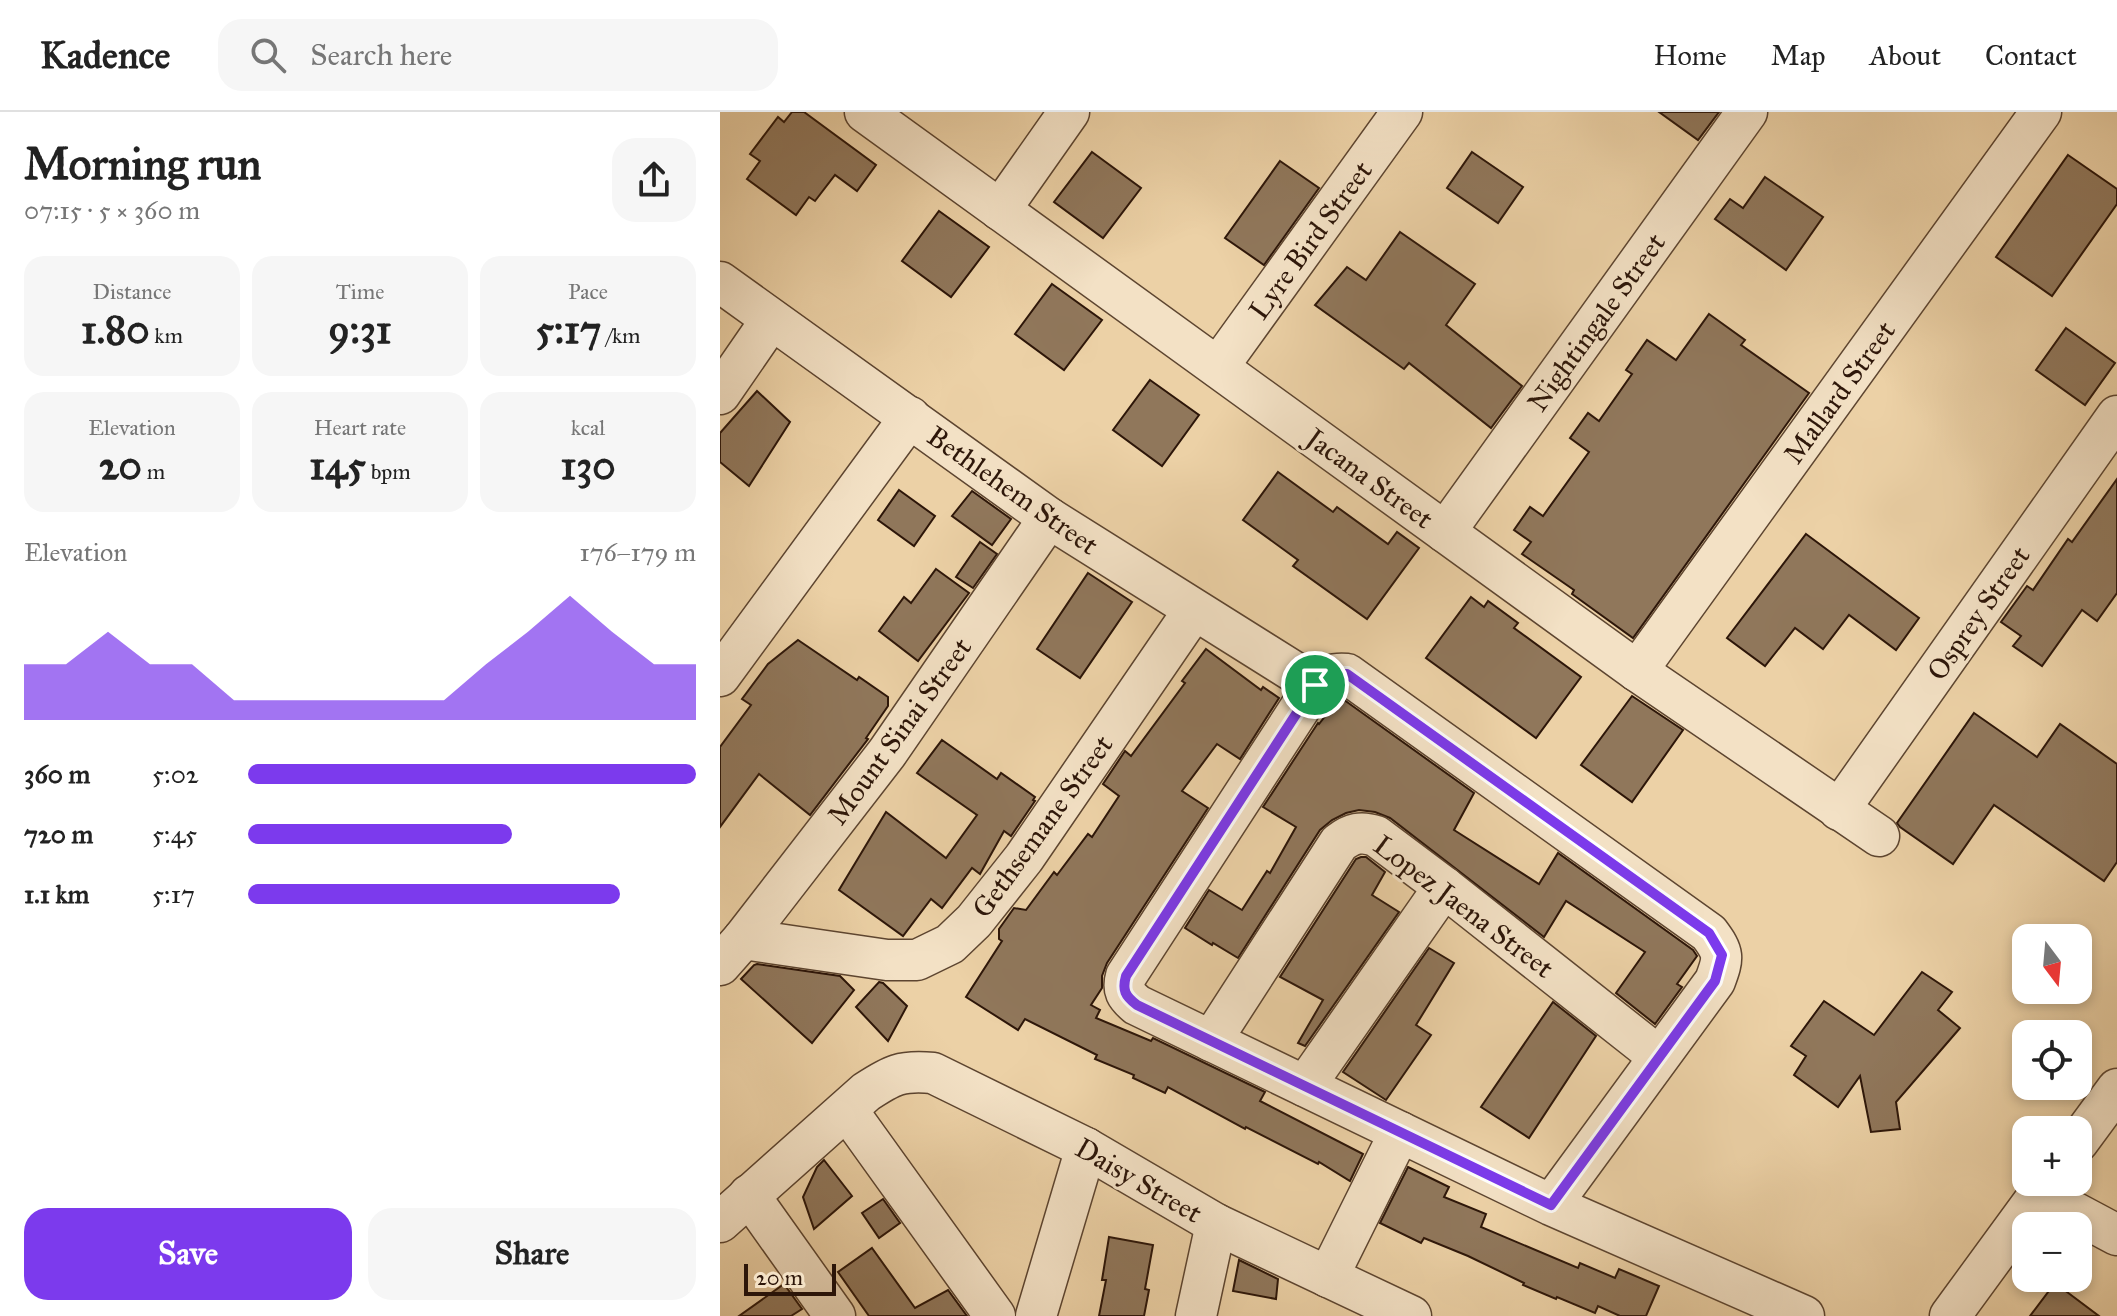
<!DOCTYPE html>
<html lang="en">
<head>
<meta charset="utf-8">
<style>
  :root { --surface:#fff; --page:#f6f6f6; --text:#222; --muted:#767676; --line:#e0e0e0; --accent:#7c3aed }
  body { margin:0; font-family:"IM FELL Great Primer",serif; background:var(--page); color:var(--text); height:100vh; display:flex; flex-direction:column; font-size:30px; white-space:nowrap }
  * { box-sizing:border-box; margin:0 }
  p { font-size:26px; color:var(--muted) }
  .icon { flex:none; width:44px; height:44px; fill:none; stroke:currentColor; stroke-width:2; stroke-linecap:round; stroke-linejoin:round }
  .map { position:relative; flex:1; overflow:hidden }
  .details { display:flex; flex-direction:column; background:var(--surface); width:720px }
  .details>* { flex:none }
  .needle { width:52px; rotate:164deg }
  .controls { position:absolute; left:1292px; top:812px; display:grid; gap:16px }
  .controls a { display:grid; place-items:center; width:80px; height:80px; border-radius:16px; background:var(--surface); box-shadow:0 4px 12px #0003; font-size:40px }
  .scale { position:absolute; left:24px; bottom:20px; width:92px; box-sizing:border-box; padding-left:8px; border:4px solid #2d1609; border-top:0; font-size:22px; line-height:28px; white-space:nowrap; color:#2d1609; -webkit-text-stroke:6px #f3e1c5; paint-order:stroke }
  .pin { position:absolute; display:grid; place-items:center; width:68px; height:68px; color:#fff; margin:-34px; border:4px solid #fff; border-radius:50%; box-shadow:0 2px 8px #0007 }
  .round { display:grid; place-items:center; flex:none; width:84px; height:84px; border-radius:24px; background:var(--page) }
  .overview { display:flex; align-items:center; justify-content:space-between; height:136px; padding:0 24px }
  h1 { font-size:44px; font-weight:700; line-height:60px }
  .stats { display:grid; grid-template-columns:repeat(3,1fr); gap:12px; height:136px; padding:8px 24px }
  .stats div { display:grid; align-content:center; border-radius:20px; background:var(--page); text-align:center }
  .stats b { font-size:40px; font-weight:700 }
  .stats small { font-size:22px; font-weight:400 }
  .stats p { font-size:22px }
  .chart { height:224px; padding:16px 24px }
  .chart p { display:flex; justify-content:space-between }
  .chart svg { width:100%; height:144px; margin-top:8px; fill:var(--accent); opacity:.7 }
  .button { display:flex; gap:16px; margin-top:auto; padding:16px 24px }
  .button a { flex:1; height:92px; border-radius:24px; background:var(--accent); color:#fff; font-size:32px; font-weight:700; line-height:92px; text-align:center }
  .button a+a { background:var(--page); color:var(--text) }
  ul { padding:0 24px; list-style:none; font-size:26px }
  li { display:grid; grid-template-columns:128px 96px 1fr; align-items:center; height:60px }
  li i { height:20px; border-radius:10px; background:var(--accent) }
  header { display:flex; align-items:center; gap:48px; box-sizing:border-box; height:112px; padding:0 40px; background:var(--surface); border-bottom:2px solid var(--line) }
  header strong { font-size:38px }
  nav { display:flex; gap:44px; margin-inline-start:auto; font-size:28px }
  .search { width:560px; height:72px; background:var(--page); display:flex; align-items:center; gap:20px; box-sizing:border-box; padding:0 28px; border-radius:24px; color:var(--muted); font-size:30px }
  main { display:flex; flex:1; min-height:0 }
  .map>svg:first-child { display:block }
  .building { fill:#90775b; stroke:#2d1609; stroke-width:2 }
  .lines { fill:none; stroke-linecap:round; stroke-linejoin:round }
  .minor-casing { stroke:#5d4530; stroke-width:43 }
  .minor { stroke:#f3e1c5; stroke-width:40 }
  .route-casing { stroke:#fff; stroke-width:16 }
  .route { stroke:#7c3aed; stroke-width:10 }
  .labels { text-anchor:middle; stroke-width:6; stroke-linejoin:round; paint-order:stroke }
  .street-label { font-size:28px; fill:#2d1609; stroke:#f3e1c5 }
</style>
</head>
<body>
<header>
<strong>Kadence</strong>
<div class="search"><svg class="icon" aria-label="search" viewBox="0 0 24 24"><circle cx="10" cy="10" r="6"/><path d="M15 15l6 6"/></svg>Search here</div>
<nav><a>Home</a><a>Map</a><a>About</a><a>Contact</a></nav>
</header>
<main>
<section class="details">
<div class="overview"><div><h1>Morning run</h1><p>07:15 · 5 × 360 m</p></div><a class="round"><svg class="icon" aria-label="share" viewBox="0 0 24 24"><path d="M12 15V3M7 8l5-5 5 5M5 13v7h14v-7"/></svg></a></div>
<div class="stats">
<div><p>Distance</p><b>1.80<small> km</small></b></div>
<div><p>Time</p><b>9:31</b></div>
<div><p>Pace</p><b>5:17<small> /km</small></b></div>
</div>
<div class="stats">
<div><p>Elevation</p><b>20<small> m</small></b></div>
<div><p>Heart rate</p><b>145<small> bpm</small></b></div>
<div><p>kcal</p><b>130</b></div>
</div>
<div class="chart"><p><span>Elevation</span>176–179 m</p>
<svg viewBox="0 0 160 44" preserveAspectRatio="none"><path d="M0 44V27L10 27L20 17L30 27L40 27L50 38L60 38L70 38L80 38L90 38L100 38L110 27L120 17L130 6L140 17L150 27L160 27V44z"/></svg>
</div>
<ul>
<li><b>360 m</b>5:02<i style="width:100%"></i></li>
<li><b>720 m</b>5:45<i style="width:59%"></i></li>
<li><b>1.1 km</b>5:17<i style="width:83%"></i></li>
</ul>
<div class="button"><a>Save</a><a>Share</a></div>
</section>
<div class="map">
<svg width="1397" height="1204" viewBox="0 0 1397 1204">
  <rect width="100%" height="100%" fill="#ecd1a6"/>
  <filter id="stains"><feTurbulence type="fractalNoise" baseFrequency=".0025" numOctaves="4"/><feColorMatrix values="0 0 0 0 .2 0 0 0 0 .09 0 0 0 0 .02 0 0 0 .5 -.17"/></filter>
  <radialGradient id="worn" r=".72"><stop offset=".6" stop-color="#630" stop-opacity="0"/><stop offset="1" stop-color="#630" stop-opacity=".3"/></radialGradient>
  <g class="building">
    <path d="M 72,0 L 84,0 L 156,53 L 137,79 L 115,63 L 95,89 L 89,85 L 76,103 L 27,67 L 40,49 L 30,42 L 58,5 L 64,10 Z"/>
    <path d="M 939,0 L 999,0 L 978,28 Z"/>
    <path d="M 372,40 L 421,76 L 383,126 L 334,90 Z"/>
    <path d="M 752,40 L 803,75 L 778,111 L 727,76 Z"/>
    <path d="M 1348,43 L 1397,77 L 1397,92 L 1332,184 L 1276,145 Z"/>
    <path d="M 560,49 L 599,76 L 544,153 L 505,126 Z"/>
    <path d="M 1045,65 L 1103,105 L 1066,158 L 995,107 L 1010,87 L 1023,96 Z"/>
    <path d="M 219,99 L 269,135 L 231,185 L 182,149 Z"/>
    <path d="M 680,120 L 755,172 L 726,213 L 802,274 L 771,316 L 689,251 L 684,257 L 595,193 L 627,155 L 646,168 Z"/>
    <path d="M 332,172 L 382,208 L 344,258 L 295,222 Z"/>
    <path d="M 989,202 L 1025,228 L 1021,233 L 1089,281 L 913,526 L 852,482 L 854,478 L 802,442 L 811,430 L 794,418 L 810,395 L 823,404 L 869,340 L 850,326 L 868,301 L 879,309 L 912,262 L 906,258 L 927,228 L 956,248 Z"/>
    <path d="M 1346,216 L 1395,251 L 1365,293 L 1316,258 Z"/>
    <path d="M 430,268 L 479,303 L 442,354 L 393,318 Z"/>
    <path d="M 37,279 L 70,310 L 29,374 L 0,350 L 0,321 Z"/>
    <path d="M 558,360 L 613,400 L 617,395 L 668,432 L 677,420 L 699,436 L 647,507 L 573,454 L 578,448 L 523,408 Z"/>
    <path d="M 1397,367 L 1397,481 L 1377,509 L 1362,498 L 1322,554 L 1293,534 L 1301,524 L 1281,510 L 1307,474 L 1313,478 L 1348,427 L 1352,430 Z"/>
    <path d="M 179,378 L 215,404 L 194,434 L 158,408 Z"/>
    <path d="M 252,379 L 291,407 L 272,433 L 232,404 Z"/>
    <path d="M 1086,422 L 1199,506 L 1176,538 L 1129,503 L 1103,537 L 1075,516 L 1045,554 L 1007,526 Z"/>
    <path d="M 260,430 L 277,442 L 253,476 L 236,465 Z"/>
    <path d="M 216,457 L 249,481 L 198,549 L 159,519 L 184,485 L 191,491 Z"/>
    <path d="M 368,461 L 412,490 L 360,566 L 317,537 Z"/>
    <path d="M 751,485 L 764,495 L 768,489 L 798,511 L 794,516 L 861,565 L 816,626 L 706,546 Z"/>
    <path d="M 78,528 L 137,568 L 139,565 L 168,585 L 168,594 L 146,626 L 148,627 L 90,703 L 39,662 L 0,715 L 0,635 L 31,593 L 22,587 L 48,552 Z"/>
    <path d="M 486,537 L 541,578 L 543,575 L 559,586 L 520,647 L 497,632 L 462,679 L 488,696 L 387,851 L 382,864 L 382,876 L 371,893 L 380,898 L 376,906 L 431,929 L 433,926 L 545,980 L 540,989 L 643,1042 L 630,1069 L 599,1050 L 598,1052 L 526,1015 L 525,1017 L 448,975 L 445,981 L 413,966 L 414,963 L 375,947 L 377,943 L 305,907 L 298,918 L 246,885 L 282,829 L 279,827 L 279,817 L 294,796 L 306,798 L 334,760 L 337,763 L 368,722 L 372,725 L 399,684 L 383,672 L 405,639 L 411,644 L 465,571 L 462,569 Z"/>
    <path d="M 912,584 L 963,618 L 912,690 L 861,653 Z"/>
    <path d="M 620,585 L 754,681 L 734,718 L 819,772 L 838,741 L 973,838 L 977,844 L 957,872 L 962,875 L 935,912 L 896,881 L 925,840 L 846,789 L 824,825 L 670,706 L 655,700 L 639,698 L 626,701 L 612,708 L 600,718 L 518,846 L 493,831 L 492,833 L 465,816 L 489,778 L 522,798 L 547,759 L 550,761 L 576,715 L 543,695 L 598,611 L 599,612 Z"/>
    <path d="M 1254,601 L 1317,645 L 1340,612 L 1397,652 L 1397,750 L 1384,769 L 1274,693 L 1233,752 L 1180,715 L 1177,711 Z"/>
    <path d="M 222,628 L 277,667 L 281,661 L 315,685 L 313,688 L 315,689 L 291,724 L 284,719 L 260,762 L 252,756 L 222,796 L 211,787 L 183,824 L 119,778 L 166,700 L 226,746 L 257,703 L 197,661 Z"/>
    <path d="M 641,745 L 646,745 L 665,760 L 652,783 L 679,800 L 585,934 L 578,931 L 603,888 L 560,865 L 636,747 Z"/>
    <path d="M 709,836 L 734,851 L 696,913 L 711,923 L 666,988 L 623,960 Z"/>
    <path d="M 37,852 L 120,864 L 134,878 L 92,931 L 21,867 L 34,853 Z"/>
    <path d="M 1202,860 L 1232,880 L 1218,898 L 1240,916 L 1176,990 L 1180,1017 L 1151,1020 L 1140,964 L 1118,995 L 1074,963 L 1086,944 L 1071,934 L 1104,889 L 1154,923 Z"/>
    <path d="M 159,870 L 163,871 L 187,894 L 168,929 L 136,895 Z"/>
    <path d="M 833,890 L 876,924 L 809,1026 L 761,995 Z"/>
    <path d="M 104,1048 L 132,1084 L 94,1117 L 83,1085 L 97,1055 Z"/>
    <path d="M 688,1055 L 729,1075 L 724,1085 L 766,1102 L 761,1115 L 858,1156 L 860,1151 L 895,1166 L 899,1157 L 939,1174 L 926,1204 L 900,1204 L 878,1194 L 875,1201 L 837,1185 L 836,1187 L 803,1173 L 804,1171 L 748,1144 L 704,1126 L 701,1131 L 660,1111 Z"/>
    <path d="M 163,1087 L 180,1111 L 159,1126 L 142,1101 Z"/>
    <path d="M 389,1125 L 433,1133 L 425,1177 L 429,1178 L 424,1204 L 379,1204 L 386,1168 L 382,1168 Z"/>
    <path d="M 152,1136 L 195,1196 L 228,1178 L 247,1204 L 149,1204 L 118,1160 Z"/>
    <path d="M 519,1148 L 558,1167 L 556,1187 L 513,1179 Z"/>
    <path d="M 1335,1171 L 1379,1204 L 1310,1204 Z"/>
    <path d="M 64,1172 L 82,1197 L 71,1204 L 19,1204 Z"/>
  </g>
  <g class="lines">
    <defs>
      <g id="minor">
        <path d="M 145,0 L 917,559 L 1159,724"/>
        <path d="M 280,98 L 349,0"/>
        <path d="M 0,170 L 329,406 L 595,573"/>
        <path d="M 498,255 L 682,0"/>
        <path d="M 0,282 L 51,208"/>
        <path d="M 725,420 L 1027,0"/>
        <path d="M 917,559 L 1321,0"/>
        <path d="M 0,564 L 190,305"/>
        <path d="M 1119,698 L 1397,304"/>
        <path d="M 23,827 L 167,848 L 197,848 L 230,832 L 254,809 L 304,746 L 474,498"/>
        <path d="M 0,853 L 23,827 L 167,641 L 329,406"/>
        <path d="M 491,929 L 619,731 C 632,721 641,719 656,724 L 724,775 L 938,944"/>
        <path d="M 585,974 L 724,775"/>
        <path d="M 127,998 L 275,1204"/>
        <path d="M 1358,1030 L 1397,977"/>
        <path d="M 1320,1082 L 1397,1123"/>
        <path d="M 29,1083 L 115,1204"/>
        <path d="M 831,1093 L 995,869 C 1004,845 1004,841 989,821 L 627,562 C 613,561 605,563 595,573 L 406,864 C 402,878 406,884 417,893 L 831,1093 L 1084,1204"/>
        <path d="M 0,1110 L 146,980 C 172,963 181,958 213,961 L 366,1036 L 496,1112 L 691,1204"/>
        <path d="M 608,1165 L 680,1020"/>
        <path d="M 316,1204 L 366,1036"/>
        <path d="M 476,1204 L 496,1112"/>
        <path d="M 1230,1204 L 1328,1070"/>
      </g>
    </defs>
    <use href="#minor" class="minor-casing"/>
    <use href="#minor" class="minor"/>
  </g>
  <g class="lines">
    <defs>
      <path id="route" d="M 613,562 L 627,562 L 989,821 L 1002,843 L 995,869 L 831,1093 L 417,893 C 405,884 402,878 406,864 L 595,573 L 603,565 Z"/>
    </defs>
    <use href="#route" class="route-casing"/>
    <use href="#route" class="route"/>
  </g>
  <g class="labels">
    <g class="street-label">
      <text transform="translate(590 128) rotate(-54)" y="10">Lyre Bird Street</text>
      <text transform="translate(876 210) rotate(-54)" y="10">Nightingale Street</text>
      <text transform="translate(1119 280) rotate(-54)" y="10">Mallard Street</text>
      <text transform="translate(650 366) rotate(36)" y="10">Jacana Street</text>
      <text transform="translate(293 378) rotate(35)" y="10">Bethlehem Street</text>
      <text transform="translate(1258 501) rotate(-55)" y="10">Osprey Street</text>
      <text transform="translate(179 619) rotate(-54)" y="10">Mount Sinai Street</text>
      <text transform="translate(322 714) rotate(-54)" y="10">Gethsemane Street</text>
      <text transform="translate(744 794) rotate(37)" y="10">Lopez Jaena Street</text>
      <text transform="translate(419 1068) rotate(30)" y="10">Daisy Street</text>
    </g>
  </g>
  <rect width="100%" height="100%" filter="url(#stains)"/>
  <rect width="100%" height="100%" fill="url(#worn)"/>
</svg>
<div class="controls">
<a><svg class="needle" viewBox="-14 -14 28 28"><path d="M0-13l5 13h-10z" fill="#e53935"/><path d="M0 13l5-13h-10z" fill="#767676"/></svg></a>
<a><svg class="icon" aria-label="locate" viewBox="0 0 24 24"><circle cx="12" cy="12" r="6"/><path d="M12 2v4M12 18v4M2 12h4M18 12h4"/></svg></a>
<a>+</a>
<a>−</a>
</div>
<div class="scale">20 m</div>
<div class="pin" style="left:595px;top:573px;background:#1e9e55"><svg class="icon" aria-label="arrive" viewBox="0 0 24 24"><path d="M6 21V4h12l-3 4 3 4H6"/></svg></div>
</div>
</main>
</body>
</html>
